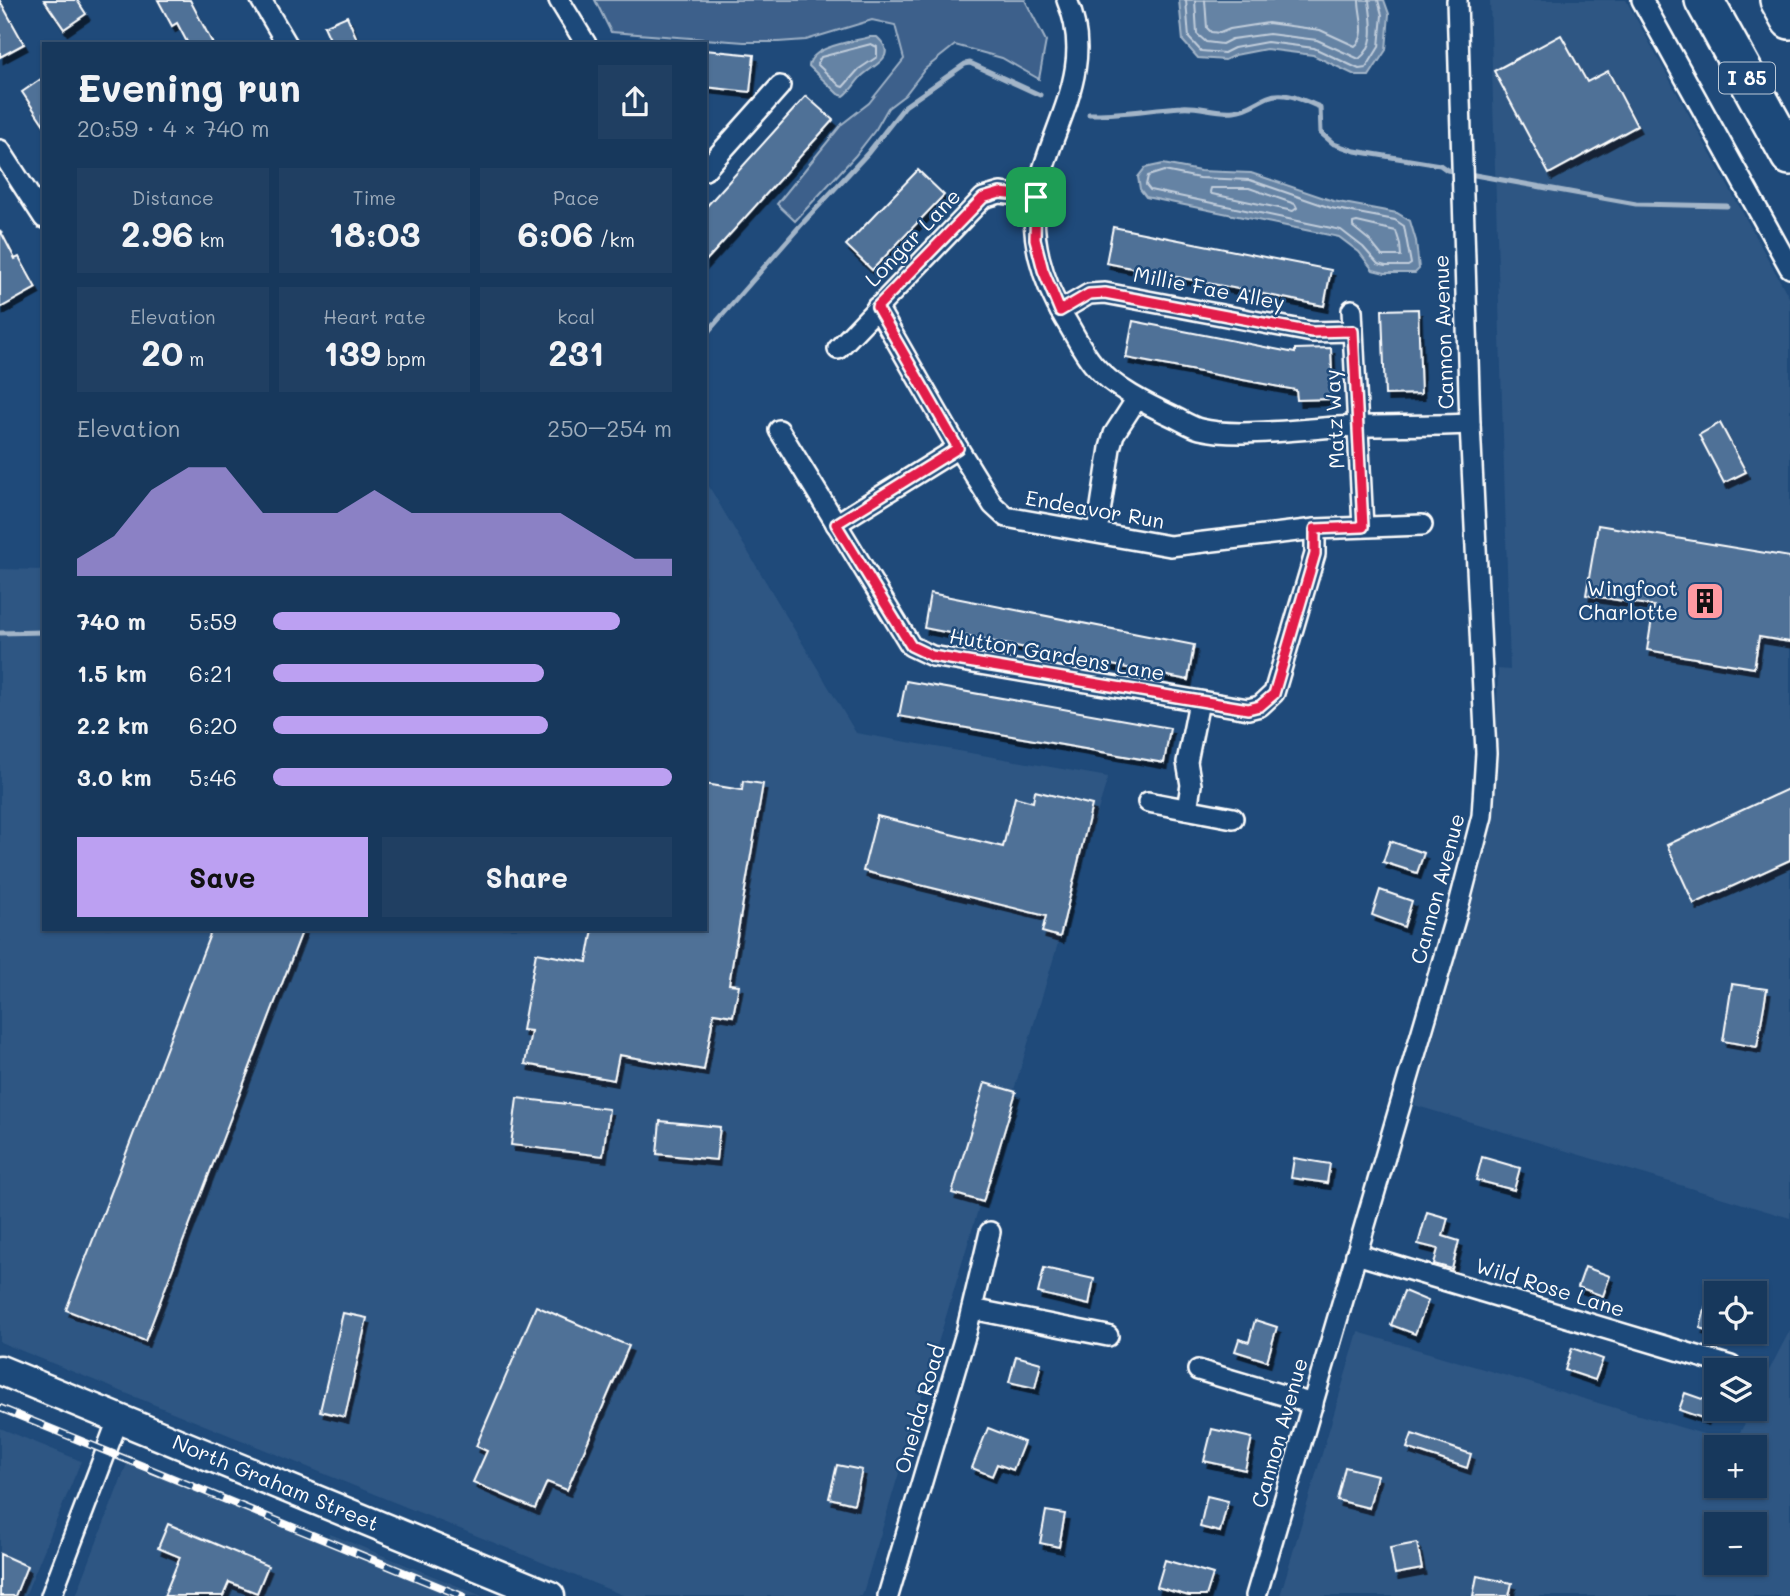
<!DOCTYPE html>
<html lang="en">
<head>
<meta charset="utf-8">
<style>
  :root { --surface:#17385c; --page:#203f62; --text:#f1f3f6; --muted:#9eacbb; --line:#365272; --accent:#bca0f2 }
  body { margin:0; font-family:Mali,sans-serif; background:var(--page); color:var(--text); height:100vh; display:flex; flex-direction:column; font-size:26px; white-space:nowrap }
  * { box-sizing:border-box; margin:0 }
  p { font-size:23px; color:var(--muted) }
  .icon { flex:none; width:38px; height:38px; fill:none; stroke:currentColor; stroke-width:2; stroke-linecap:round; stroke-linejoin:round }
  .map { position:relative; flex:1; overflow:hidden }
  .panel { position:absolute; left:42px; top:42px; width:665px; height:889px; display:flex; flex-direction:column; background:var(--surface); border-radius:0px; box-shadow:0 2px 5px #0004,0 0 0 2px var(--line) }
  .panel>* { flex:none }
  .fabs { position:absolute; left:1704px; top:1281px; display:grid; gap:14px }
  .fabs a { display:grid; place-items:center; width:63px; height:63px; border-radius:0px; background:var(--surface); box-shadow:0 2px 5px #0004,0 0 0 2px var(--line); font-size:35px }
  .pin { position:absolute; display:grid; place-items:center; width:60px; height:60px; color:#fff; margin:-30px; border-radius:14px; box-shadow:0 4px 10px #0006 }
  .round { display:grid; place-items:center; flex:none; width:74px; height:74px; border-radius:0px; background:var(--page) }
  .overview { display:flex; align-items:center; justify-content:space-between; height:119px; padding:0 35px }
  h1 { font-size:38px; font-weight:800; line-height:52px }
  .stats { display:grid; grid-template-columns:repeat(3,1fr); gap:10px; height:119px; padding:7px 35px }
  .stats div { display:grid; align-content:center; border-radius:0px; background:var(--page); text-align:center }
  .stats b { font-size:35px; font-weight:800 }
  .stats small { font-size:19px; font-weight:400 }
  .stats p { font-size:19px }
  .chart { height:196px; padding:14px 35px }
  .chart p { display:flex; justify-content:space-between }
  .chart svg { width:100%; height:126px; margin-top:7px; fill:var(--accent); opacity:.7 }
  .button { display:flex; gap:14px; margin-top:auto; padding:14px 35px }
  .button a { flex:1; height:80px; border-radius:0px; background:var(--accent); color:#111; font-size:28px; font-weight:800; line-height:80px; text-align:center }
  .button a+a { background:var(--page); color:var(--text) }
  ul { padding:0 35px; list-style:none; font-size:23px }
  li { display:grid; grid-template-columns:112px 84px 1fr; align-items:center; height:52px }
  li i { height:18px; border-radius:9px; background:var(--accent) }
  .map>svg:first-child { display:block }
  .built { fill:#2e5683; fill-rule:evenodd }
  .green { fill:#3c618b; stroke:#9eb0c5; stroke-width:2 }
  .water { fill:#6583a4; stroke:#a3b5c8; stroke-width:2 }
  .lines { fill:none; stroke-linecap:round; stroke-linejoin:round }
  .shore { stroke:#c1cddb; stroke-width:2 }
  .stream { stroke:#a3b5c8; stroke-width:5 }
  .building { fill:#507197; stroke:#fff; stroke-width:2; filter:url(#shadow) }
  .minor-casing { stroke:#fff; stroke-width:24 }
  .secondary-casing { stroke:#fff; stroke-width:33 }
  .motorway-casing { stroke:#fff; stroke-width:42 }
  .minor { stroke:#1f4a7a; stroke-width:19 }
  .secondary { stroke:#1f4a7a; stroke-width:28 }
  .motorway { stroke:#1f4a7a; stroke-width:37 }
  .rail-casing { stroke:#fff; stroke-width:8 }
  .rail { stroke:#1f4a7a; stroke-width:5; stroke-dasharray:16; stroke-linecap:butt }
  .route-casing { stroke:#fff; stroke-width:14 }
  .route { stroke:#e11d48; stroke-width:9 }
  .labels { text-anchor:middle; stroke-width:5; stroke-linejoin:round; paint-order:stroke }
  .shield { fill:#1f4a7a; stroke:#bcc9d7; stroke-width:2 }
  .shield-label { font-size:19px; font-weight:bold; fill:#fff }
  .street-label { font-size:21px; fill:#fff; stroke:#1f4a7a }
  .poi-label { font-size:21px; fill:#fff; stroke:#1f4a7a; text-anchor:end }
</style>
</head>
<body>
<div class="map">
<svg width="1790" height="1596" viewBox="0 0 1790 1596">
  <defs>
    <filter id="shadow"><feDropShadow dx="3.5" dy="6" stdDeviation="0" flood-color="#0009"/></filter>
  </defs>
  <rect width="100%" height="100%" fill="#1f4a7a"/>
  <filter id="ink" filterUnits="userSpaceOnUse"><feTurbulence type="fractalNoise" baseFrequency=".0143" numOctaves="2"/><feDisplacementMap in="SourceGraphic" scale="14" xChannelSelector="R" yChannelSelector="G"/><feConvolveMatrix kernelMatrix="1 2 1 2 8 2 1 2 1" color-interpolation-filters="sRGB"/></filter>
  <g filter="url(#ink)">
    <g class="built">
      <path d="M 1490,0 L 1626,0 L 1790,299 L 1790,1218 L 1414,1105 L 1477,885 L 1495,810 L 1498,669 L 1510,670 Z"/>
      <path d="M 705,480 L 856,733 L 1108,777 L 862,1596 L 625,1596 L 0,1342 L 0,569 L 44,570 L 44,929 L 705,929 Z"/>
      <path d="M 1790,1330 L 1790,1596 L 1280,1596 L 1358,1332 L 1734,1443 L 1753,1409 L 1755,1409 L 1762,1384 ZM 1717,1447 L 1755,1447 L 1755,1486 L 1717,1486 ZM 1717,1524 L 1755,1524 L 1755,1563 L 1717,1563 Z"/>
      <path d="M 0,1428 L 81,1461 L 25,1596 L 0,1596 Z"/>
      <path d="M 130,1456 L 328,1537 L 330,1534 L 482,1596 L 76,1596 Z"/>
    </g>
    <path class="green" d="M 595,0 L 1025,0 L 1046,41 L 1039,79 L 1002,58 L 955,45 L 925,69 L 905,95 L 888,108 L 876,129 L 855,156 L 795,221 L 777,204 L 842,124 L 869,103 L 904,59 L 895,25 L 872,20 L 806,40 L 778,42 L 744,42 L 611,32 Z"/>
    <g class="water">
      <path d="M 1179,0 L 1384,0 L 1389,14 L 1386,50 L 1369,76 L 1357,76 L 1313,55 L 1266,49 L 1235,55 L 1225,60 L 1198,58 L 1183,41 Z"/>
      <path d="M 870,37 L 877,37 C 898,56 877,63 863,75 C 856,81 852,90 844,96 L 838,94 L 809,66 C 811,46 851,42 870,37 Z"/>
      <path d="M 1163,164 L 1200,171 L 1251,173 L 1333,201 L 1397,213 L 1410,221 L 1416,241 L 1419,269 L 1415,273 L 1385,273 L 1373,270 L 1359,252 L 1339,237 L 1146,197 L 1140,189 L 1138,177 L 1145,168 Z"/>
    </g>
    <g class="lines">
      <g class="shore">
        <path d="M 1186,0 L 1189,38 L 1201,51 L 1224,53 L 1234,48 L 1267,42 L 1314,48 L 1359,69 L 1366,68 L 1379,47 L 1382,15 L 1378,0"/>
        <path d="M 1195,0 L 1197,34 L 1206,42 L 1222,44 L 1232,39 L 1269,34 L 1317,40 L 1359,59 C 1378,44 1371,21 1369,0"/>
        <path d="M 1205,0 L 1207,28 L 1211,32 L 1220,33 L 1230,29 L 1268,23 L 1320,30 L 1355,46 C 1368,36 1359,15 1359,0"/>
        <path d="M 871,44 L 877,47 L 877,57 L 859,69 L 843,87 L 840,86 L 817,64 L 821,57 Z"/>
        <path d="M 1164,171 L 1199,178 L 1250,180 L 1331,208 L 1395,220 L 1404,226 L 1411,264 L 1408,266 L 1386,266 L 1378,264 L 1363,247 L 1341,230 L 1150,190 L 1146,185 L 1148,176 Z"/>
        <path d="M 1211,188 L 1249,188 L 1295,204 L 1297,208 L 1293,211 L 1212,194 L 1210,192 Z"/>
        <path d="M 1357,222 L 1396,231 L 1400,244 L 1401,256 L 1382,256 L 1369,240 L 1353,227 L 1353,223 Z"/>
      </g>
      <g class="stream">
        <path d="M 1089,114 C 1120,115 1150,109 1181,107 C 1198,105 1216,113 1234,111 C 1248,110 1256,102 1268,97 C 1285,90 1304,101 1320,107 L 1321,133 L 1334,144 L 1355,151 L 1440,165 L 1447,170 L 1636,204 L 1727,206"/>
        <path d="M 705,335 L 800,226 L 868,153 L 905,106 L 965,64 L 970,63 L 1040,95"/>
        <path d="M 0,633 L 44,632"/>
      </g>
    </g>
    <g class="building">
      <path d="M 44,0 L 77,0 L 86,14 L 64,29 Z"/>
      <path d="M 158,0 L 190,0 L 213,44 L 188,44 L 177,23 L 172,26 Z"/>
      <path d="M 0,1 L 24,44 L 0,57 Z"/>
      <path d="M 347,16 L 359,44 L 332,44 L 324,26 Z"/>
      <path d="M 1561,35 L 1587,82 L 1608,71 L 1637,126 L 1549,174 L 1494,71 Z"/>
      <path d="M 705,50 L 754,55 L 750,92 L 705,87 Z"/>
      <path d="M 44,77 L 44,125 L 22,92 Z"/>
      <path d="M 806,96 L 833,120 L 705,262 L 705,208 Z"/>
      <path d="M 918,170 L 944,195 L 872,270 L 846,245 Z"/>
      <path d="M 1113,227 L 1331,270 L 1324,306 L 1106,263 Z"/>
      <path d="M 0,230 L 15,259 L 19,257 L 36,288 L 0,308 Z"/>
      <path d="M 1418,309 L 1421,394 L 1385,395 L 1382,310 Z"/>
      <path d="M 1133,321 L 1295,353 L 1295,349 L 1331,348 L 1333,399 L 1297,400 L 1296,390 L 1126,358 Z"/>
      <path d="M 1720,423 L 1746,472 L 1724,483 L 1699,435 Z"/>
      <path d="M 1598,525 L 1790,557 L 1790,642 L 1759,637 L 1754,668 L 1647,650 L 1654,606 L 1586,595 Z"/>
      <path d="M 930,593 L 1194,645 L 1188,680 L 924,628 Z"/>
      <path d="M 906,681 L 1170,728 L 1164,763 L 899,716 Z"/>
      <path d="M 743,781 L 763,784 L 729,984 L 739,985 L 733,1016 L 714,1013 L 704,1070 L 619,1055 L 614,1080 L 525,1064 L 531,1031 L 522,1030 L 536,953 L 587,962 L 593,929 L 705,929 L 705,784 L 742,790 Z"/>
      <path d="M 1790,788 L 1790,860 L 1694,904 L 1667,845 Z"/>
      <path d="M 1035,791 L 1092,805 L 1060,937 L 1042,932 L 1046,916 L 863,871 L 877,816 L 1003,847 L 1015,797 L 1033,802 Z"/>
      <path d="M 1390,841 L 1424,853 L 1417,873 L 1383,862 Z"/>
      <path d="M 1380,890 L 1412,901 L 1404,927 L 1372,915 Z"/>
      <path d="M 212,929 L 303,929 L 145,1341 L 66,1310 Z"/>
      <path d="M 1732,984 L 1767,989 L 1757,1047 L 1723,1041 Z"/>
      <path d="M 985,1083 L 1016,1092 L 983,1202 L 952,1193 Z"/>
      <path d="M 517,1098 L 609,1109 L 603,1156 L 511,1145 Z"/>
      <path d="M 660,1121 L 720,1127 L 716,1160 L 657,1154 Z"/>
      <path d="M 1482,1157 L 1520,1168 L 1514,1190 L 1476,1180 Z"/>
      <path d="M 1294,1158 L 1330,1164 L 1327,1183 L 1291,1178 Z"/>
      <path d="M 1427,1212 L 1448,1218 L 1443,1236 L 1459,1241 L 1452,1269 L 1434,1264 L 1438,1249 L 1418,1244 Z"/>
      <path d="M 1585,1267 L 1610,1276 L 1603,1296 L 1578,1287 Z"/>
      <path d="M 1044,1268 L 1094,1279 L 1089,1305 L 1038,1293 Z"/>
      <path d="M 1712,1282 L 1717,1282 L 1717,1333 L 1700,1328 Z"/>
      <path d="M 1404,1291 L 1428,1301 L 1415,1334 L 1391,1325 Z"/>
      <path d="M 536,1306 L 629,1346 L 567,1490 L 547,1482 L 535,1509 L 473,1482 L 487,1451 L 476,1446 Z"/>
      <path d="M 343,1313 L 367,1318 L 345,1417 L 320,1411 Z"/>
      <path d="M 1255,1320 L 1277,1327 L 1267,1361 L 1235,1351 L 1239,1339 L 1249,1342 Z"/>
      <path d="M 1572,1348 L 1603,1359 L 1595,1380 L 1565,1370 Z"/>
      <path d="M 1016,1356 L 1041,1363 L 1035,1388 L 1009,1382 Z"/>
      <path d="M 1685,1393 L 1711,1402 L 1705,1419 L 1679,1410 Z"/>
      <path d="M 988,1428 L 1024,1442 L 1013,1470 L 997,1464 L 992,1476 L 972,1468 Z"/>
      <path d="M 1212,1429 L 1252,1438 L 1245,1470 L 1204,1461 Z"/>
      <path d="M 1412,1434 L 1471,1454 L 1467,1468 L 1407,1448 Z"/>
      <path d="M 837,1465 L 862,1470 L 854,1504 L 829,1498 Z"/>
      <path d="M 1345,1467 L 1377,1475 L 1369,1508 L 1337,1500 Z"/>
      <path d="M 1207,1496 L 1228,1501 L 1220,1532 L 1200,1527 Z"/>
      <path d="M 1046,1511 L 1065,1514 L 1059,1547 L 1040,1543 Z"/>
      <path d="M 168,1524 L 268,1566 L 257,1593 L 229,1582 L 223,1596 L 164,1596 L 180,1557 L 158,1548 Z"/>
      <path d="M 1417,1543 L 1422,1569 L 1395,1574 L 1390,1548 Z"/>
      <path d="M 0,1554 L 27,1566 L 15,1596 L 0,1596 Z"/>
      <path d="M 1165,1560 L 1213,1574 L 1206,1596 L 1189,1596 L 1157,1587 Z"/>
      <path d="M 1477,1576 L 1512,1583 L 1509,1596 L 1473,1596 Z"/>
    </g>
    <g class="lines">
      <defs>
        <g id="minor">
          <path d="M 261,0 L 287,44"/>
          <path d="M 559,0 L 586,44"/>
          <path d="M 1067,0 C 1097,70 1051,125 1037,192 C 1028,235 1043,283 1065,319 C 1074,333 1082,351 1093,364 C 1113,388 1148,405 1176,418 C 1184,422 1192,427 1200,429 C 1235,438 1300,429 1337,427 C 1381,425 1426,426 1470,424"/>
          <path d="M 1642,0 L 1790,268"/>
          <path d="M 0,150 L 44,218"/>
          <path d="M 705,170 L 780,86"/>
          <path d="M 877,307 L 958,448 L 993,505 L 1006,517 L 1170,546 L 1315,529 L 1422,525"/>
          <path d="M 1352,310 L 1363,527"/>
          <path d="M 1060,311 L 1089,294 L 1105,293 L 1312,332 L 1353,331"/>
          <path d="M 838,349 L 983,198 L 1000,193 L 1036,197"/>
          <path d="M 779,430 L 911,646 L 932,656 L 1248,709 L 1260,706 L 1274,693 L 1315,554 L 1315,529"/>
          <path d="M 836,524 L 958,448"/>
          <path d="M 1097,532 L 1110,448 L 1114,434 L 1136,400"/>
          <path d="M 1148,802 L 1233,818"/>
          <path d="M 1187,809 L 1191,785 L 1187,762 L 1199,702"/>
          <path d="M 1356,1254 L 1731,1366"/>
          <path d="M 972,1309 L 1108,1336"/>
          <path d="M 1198,1370 L 1313,1404"/>
          <path d="M 51,1596 L 118,1420"/>
          <path d="M 888,1596 L 966,1333 L 990,1232"/>
          <path d="M 1256,1596 L 1457,912 L 1482,816 L 1486,753 L 1470,424 L 1457,0"/>
        </g>
        <g id="secondary">
          <path id="s1" d="M 0,1370 L 550,1596"/>
        </g>
        <g id="motorway">
          <path d="M 1704,0 L 1790,156"/>
          <path d="M 1779,0 L 1790,20"/>
        </g>
      </defs>
      <use href="#minor" class="minor-casing"/>
      <use href="#secondary" class="secondary-casing"/>
      <use href="#motorway" class="motorway-casing"/>
      <use href="#minor" class="minor"/>
      <use href="#secondary" class="secondary"/>
      <use href="#motorway" class="motorway"/>
      <defs>
        <path id="rail" d="M 0,1408 L 462,1596"/>
      </defs>
      <use href="#rail" class="rail-casing"/>
      <use href="#rail" class="rail"/>
    </g>
  </g>
  <g class="lines" filter="url(#ink)">
    <defs>
      <path id="route" d="M 1000,193 L 1036,197 L 1035,239 L 1043,270 L 1060,311 L 1089,294 L 1105,293 L 1312,332 L 1353,331 L 1363,527 L 1315,529 L 1315,554 L 1274,694 L 1260,706 L 1248,709 L 932,656 L 911,646 L 836,524 L 958,448 L 877,307 L 983,198 Z"/>
    </defs>
    <use href="#route" class="route-casing"/>
    <use href="#route" class="route"/>
  </g>
  <defs>
    <symbol id="building-square" viewBox="-11 -11 22 22"><rect x="-9" y="-9" width="18" height="18" rx="4" fill="#ff9aa2" stroke="#1f4a7a"/><path d="M-4-6H4V6H1V3H-1V6H-4ZM-2.5-4.3h1.7v1.8h-1.7ZM.8-4.3h1.7v1.8H.8ZM-2.5-1h1.7V.8h-1.7ZM.8-1h1.7V.8H.8Z" fill="#111"/></symbol>
  </defs>
  <g fill-rule="evenodd">
    <use href="#building-square" x="1683" y="579" width="44" height="44"/>
  </g>
  <g class="labels">
    <rect class="shield" x="1719" y="62.5" width="56" height="31" rx="5"/>
    <g class="shield-label">
      <text x="1747" y="85">I 85</text>
    </g>
    <g class="street-label">
      <text transform="translate(913 238) rotate(-46)" y="7">Longar Lane</text>
      <text transform="translate(1209 289) rotate(11)" y="7">Millie Fae Alley</text>
      <text transform="translate(1444 332) rotate(-92)" y="7">Cannon Avenue</text>
      <text transform="translate(1335 419) rotate(-93)" y="7">Matz Way</text>
      <text transform="translate(1095 510) rotate(10)" y="7">Endeavor Run</text>
      <text transform="translate(1057 655) rotate(10)" y="7">Hutton Gardens Lane</text>
      <text transform="translate(1438 889) rotate(-75)" y="7">Cannon Avenue</text>
      <text transform="translate(1550 1288) rotate(17)" y="7">Wild Rose Lane</text>
      <text transform="translate(920 1409) rotate(-74)" y="7">Oneida Road</text>
      <text transform="translate(1280 1433) rotate(-74)" y="7">Cannon Avenue</text>
      <text dy="7" stroke="none"><textPath href="#s1" startOffset="298">North Graham Street</textPath></text>
    </g>
    <g class="poi-label">
      <text x="1678" y="596">Wingfoot<tspan x="1678" dy="24">Charlotte</tspan></text>
    </g>
  </g>
</svg>
<div class="fabs">
<a><svg class="icon" aria-label="locate" viewBox="0 0 24 24"><circle cx="12" cy="12" r="6"/><path d="M12 2v4M12 18v4M2 12h4M18 12h4"/></svg></a>
<a><svg class="icon" aria-label="layers" viewBox="0 0 24 24"><path d="M12 4l9 5-9 5-9-5zM3 14l9 5 9-5"/></svg></a>
<a>+</a>
<a>−</a>
</div>
<div class="pin" style="left:1036px;top:197px;background:#1e9e55"><svg class="icon" aria-label="arrive" viewBox="0 0 24 24"><path d="M6 21V4h12l-3 4 3 4H6"/></svg></div>
<section class="panel">
<div class="overview"><div><h1>Evening run</h1><p>20:59 · 4 × 740 m</p></div><a class="round"><svg class="icon" aria-label="share" viewBox="0 0 24 24"><path d="M12 15V3M7 8l5-5 5 5M5 13v7h14v-7"/></svg></a></div>
<div class="stats">
<div><p>Distance</p><b>2.96<small> km</small></b></div>
<div><p>Time</p><b>18:03</b></div>
<div><p>Pace</p><b>6:06<small> /km</small></b></div>
</div>
<div class="stats">
<div><p>Elevation</p><b>20<small> m</small></b></div>
<div><p>Heart rate</p><b>139<small> bpm</small></b></div>
<div><p>kcal</p><b>231</b></div>
</div>
<div class="chart"><p><span>Elevation</span>250–254 m</p>
<svg viewBox="0 0 160 44" preserveAspectRatio="none"><path d="M0 44V38L10 30L20 14L30 6L40 6L50 22L60 22L70 22L80 14L90 22L100 22L110 22L120 22L130 22L140 30L150 38L160 38V44z"/></svg>
</div>
<ul>
<li><b>740 m</b>5:59<i style="width:87%"></i></li>
<li><b>1.5 km</b>6:21<i style="width:68%"></i></li>
<li><b>2.2 km</b>6:20<i style="width:69%"></i></li>
<li><b>3.0 km</b>5:46<i style="width:100%"></i></li>
</ul>
<div class="button"><a>Save</a><a>Share</a></div>
</section>
</div>
</body>
</html>
